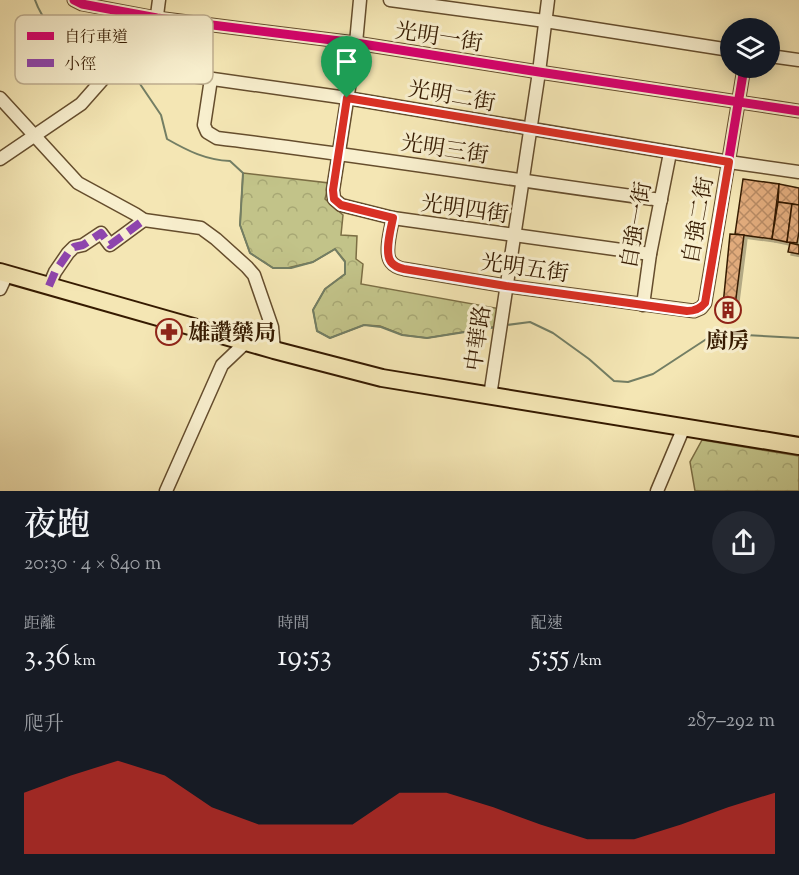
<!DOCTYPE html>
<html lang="zh-TW">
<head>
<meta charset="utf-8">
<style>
  :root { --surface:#171b24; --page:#242831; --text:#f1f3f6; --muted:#9ea1a6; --accent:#d93025 }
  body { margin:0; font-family:"Sorts Mill Goudy","Noto Serif TC",serif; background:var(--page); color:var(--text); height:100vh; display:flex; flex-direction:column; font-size:22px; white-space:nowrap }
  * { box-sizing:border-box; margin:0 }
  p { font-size:20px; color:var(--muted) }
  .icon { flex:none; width:33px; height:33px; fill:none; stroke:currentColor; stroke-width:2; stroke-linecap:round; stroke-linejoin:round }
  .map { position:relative; height:491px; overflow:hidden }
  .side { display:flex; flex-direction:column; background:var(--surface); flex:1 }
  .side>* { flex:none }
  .buttons { position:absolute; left:720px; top:18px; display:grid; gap:12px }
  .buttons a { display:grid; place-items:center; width:60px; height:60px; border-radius:50%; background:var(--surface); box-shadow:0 3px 15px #0003; font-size:30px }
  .pin { position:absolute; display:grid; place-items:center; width:51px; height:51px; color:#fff; margin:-62px -26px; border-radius:50% 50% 50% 0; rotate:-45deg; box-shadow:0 0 6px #0007 }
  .pin .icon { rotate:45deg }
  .round { display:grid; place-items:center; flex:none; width:63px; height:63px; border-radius:32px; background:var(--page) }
  .summary { display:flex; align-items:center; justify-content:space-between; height:102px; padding:0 24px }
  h1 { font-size:33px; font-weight:600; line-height:45px }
  .figures { display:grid; grid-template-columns:repeat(3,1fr); gap:9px; height:102px; padding:6px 24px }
  .figures div { display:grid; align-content:center }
  .figures b { font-size:30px; font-weight:600 }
  .figures small { font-size:16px; font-weight:400 }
  .figures p { font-size:16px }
  .chart { height:168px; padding:12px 24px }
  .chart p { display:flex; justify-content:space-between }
  .chart svg { width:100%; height:108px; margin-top:6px; fill:var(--accent); opacity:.7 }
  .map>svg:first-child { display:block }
  .park { fill:url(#park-crowns); stroke:#7c6e44; stroke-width:1.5 }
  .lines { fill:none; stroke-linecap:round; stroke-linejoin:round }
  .stream { stroke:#737e64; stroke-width:2 }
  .building { fill:url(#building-cross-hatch); stroke:#351a00; stroke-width:1.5; filter:url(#shadow) }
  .minor-casing { stroke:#654d2d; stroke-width:15 }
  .major-casing { stroke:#351a00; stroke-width:20 }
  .minor { stroke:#f8efce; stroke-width:12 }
  .major { stroke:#f4e6b4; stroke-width:16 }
  .quiet { stroke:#8e44ad; stroke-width:8; stroke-dasharray:15 8; stroke-linecap:butt }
  .cycleway-casing { stroke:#f8efce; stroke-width:13 }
  .cycleway { stroke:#d6006c; stroke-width:9 }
  .route-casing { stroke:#fff; stroke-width:12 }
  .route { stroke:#d93025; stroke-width:8 }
  .labels { text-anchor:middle; stroke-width:6; stroke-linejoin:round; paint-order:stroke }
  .street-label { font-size:22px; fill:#351a00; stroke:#f8efce }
  .poi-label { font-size:22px; font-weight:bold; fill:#351a00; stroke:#f8efce; text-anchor:start }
  .key { fill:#f8efce; stroke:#beaf90; stroke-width:1.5 }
  .key-label { font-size:16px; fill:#351a00 }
</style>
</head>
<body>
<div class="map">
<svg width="799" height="491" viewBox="0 0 799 491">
  <defs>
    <pattern id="park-crowns" width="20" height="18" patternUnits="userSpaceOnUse" patternTransform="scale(1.5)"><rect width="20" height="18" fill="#c2c389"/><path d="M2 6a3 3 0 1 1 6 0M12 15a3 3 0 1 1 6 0" fill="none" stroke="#a7a774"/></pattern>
    <pattern id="building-cross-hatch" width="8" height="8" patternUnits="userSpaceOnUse" patternTransform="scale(1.5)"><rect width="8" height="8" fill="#e1ab7c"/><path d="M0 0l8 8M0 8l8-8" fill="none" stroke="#b78a63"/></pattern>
    <filter id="shadow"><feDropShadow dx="3" dy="3" stdDeviation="0" flood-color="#0004"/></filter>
  </defs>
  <rect width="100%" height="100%" fill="#f4e6b4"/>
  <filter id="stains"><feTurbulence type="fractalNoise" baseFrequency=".00333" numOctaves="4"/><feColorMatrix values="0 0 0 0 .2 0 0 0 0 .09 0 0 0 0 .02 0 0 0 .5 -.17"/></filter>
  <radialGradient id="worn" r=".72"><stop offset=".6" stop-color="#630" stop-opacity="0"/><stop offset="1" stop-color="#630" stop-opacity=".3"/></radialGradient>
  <g class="park">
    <path d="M 243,173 L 329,183 L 325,199 L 343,215 L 341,235 L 357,236 L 356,259 L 363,264 L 361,284 L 501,309 L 499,326 L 427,338 L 403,335 L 380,326 L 364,325 L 330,338 L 317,331 L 313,310 L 325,289 L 345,274 L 345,261 L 335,249 L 313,262 L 287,268 L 273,268 L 250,253 L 240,225 Z"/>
    <path d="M 702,440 L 799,456 L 799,491 L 695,491 L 690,462 Z"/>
  </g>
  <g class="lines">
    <g class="stream">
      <path d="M 35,0 C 42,20 57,35 75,45 C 87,50 100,52 110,60"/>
      <path d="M 121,68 L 138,81 L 161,115 L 167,139 C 188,151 206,160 230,161 L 243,173 L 240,225 L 250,253 L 273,268 L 291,268 L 313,262 L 335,249 L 345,262 L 345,274 L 325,289 L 313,310 L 317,331 L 330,338 L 364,325 L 381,327 L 402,335 L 427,338 L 497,327"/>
      <path d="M 507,325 L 530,322 L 553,333 L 589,359 L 614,381 L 628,382 L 653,374 L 708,338 L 726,334 L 799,338"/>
    </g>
  </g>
  <g class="building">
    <path d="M 743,179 L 779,184 L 772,239 L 735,234 Z"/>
    <path d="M 779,184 L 799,188 L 799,205 L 778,202 Z"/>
    <path d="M 778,202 L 792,204 L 787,242 L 772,239 Z"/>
    <path d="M 792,204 L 799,205 L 799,232 L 797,243 L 787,242 Z"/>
    <path d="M 730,234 L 744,235 L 735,306 L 723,305 Z"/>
    <path d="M 790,243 L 799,245 L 799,254 L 788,252 Z"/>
    <path d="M 723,305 L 735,306 L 734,316 L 722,315 Z"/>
  </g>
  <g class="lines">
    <defs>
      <g id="minor">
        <path d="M 74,0 L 82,4 L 157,18 L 356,43 L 539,72 L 799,111"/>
        <path d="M 159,0 C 155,30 150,54 178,74 L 347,98 L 729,162 L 799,172"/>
        <path d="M 360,0 L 356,43 L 333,190 L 334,199 L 341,205 L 393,218 L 650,254"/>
        <path d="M 390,0 L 545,21 L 730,50"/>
        <path d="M 770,56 L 799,60"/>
        <path d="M 211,79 L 204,125 L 207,132 L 217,138 C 365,156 513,180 661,200"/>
        <path d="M 0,98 L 78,183 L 135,214 L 144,220 L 201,228 L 216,239 L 247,267 L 254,275 L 272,327 L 274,350"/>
        <path d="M 0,159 L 81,104 L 157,18"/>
        <path d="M 393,218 C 391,228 384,254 391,262 C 394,266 399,268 404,269 L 506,286 L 694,311 L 701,308 L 705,303 L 744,68"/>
        <path d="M 49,286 L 55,272 L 68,253 L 74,247 L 83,245 L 101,233 L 110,245 L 144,220"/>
        <path d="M 0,289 L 7,274"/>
        <path d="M 643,305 L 650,254 L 670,153"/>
        <path d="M 490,396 L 539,72 L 548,0"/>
        <path d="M 166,491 L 222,365 L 242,346 L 243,341"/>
        <path d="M 657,491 L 684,427"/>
      </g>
      <path id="major" d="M 0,272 L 274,350 L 382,378 L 799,446"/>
    </defs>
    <use href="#minor" class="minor-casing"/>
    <use href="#major" class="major-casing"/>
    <use href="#minor" class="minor"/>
    <use href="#major" class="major"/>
    <path class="quiet" d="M 49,286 L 55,272 L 68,253 L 74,247 L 83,245 L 101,233 L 110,245 L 144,220"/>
    <defs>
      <g id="cycleway">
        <path d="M 74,0 L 82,4 L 157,18 L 356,43 L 539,72 L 799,111"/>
        <path d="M 393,218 C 391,228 384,254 391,262 C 394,266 399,268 404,269 L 506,286 L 694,311 L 701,308 L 705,303 L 744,68"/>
      </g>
    </defs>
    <use href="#cycleway" class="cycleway-casing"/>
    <use href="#cycleway" class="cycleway"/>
  </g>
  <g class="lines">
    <defs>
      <path id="route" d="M 347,98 L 729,162 L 705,303 C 700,309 695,311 687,311 L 506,286 L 404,269 C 399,268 394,266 391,262 C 384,253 391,228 393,218 L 341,205 L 334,199 L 333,190 Z"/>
    </defs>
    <use href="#route" class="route-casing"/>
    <use href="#route" class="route"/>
  </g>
  <defs>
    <symbol id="building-ring" viewBox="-11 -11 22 22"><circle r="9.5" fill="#f8efce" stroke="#8f2418" stroke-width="1.5"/><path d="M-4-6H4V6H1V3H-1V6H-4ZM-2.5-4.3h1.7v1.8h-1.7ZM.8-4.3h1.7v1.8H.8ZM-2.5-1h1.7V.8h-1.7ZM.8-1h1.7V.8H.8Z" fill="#8f2418"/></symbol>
    <symbol id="pharmacy-ring" viewBox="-11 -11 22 22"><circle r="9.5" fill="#f8efce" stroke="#8f2418" stroke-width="1.5"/><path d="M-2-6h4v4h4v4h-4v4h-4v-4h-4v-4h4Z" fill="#8f2418"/></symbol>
  </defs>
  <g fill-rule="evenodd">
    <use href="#building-ring" x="713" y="295" width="30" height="30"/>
    <use href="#pharmacy-ring" x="154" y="317" width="30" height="30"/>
  </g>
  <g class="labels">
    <g class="street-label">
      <text transform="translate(439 36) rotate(9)" y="8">光明一街</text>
      <text transform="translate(452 95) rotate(10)" y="8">光明二街</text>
      <text transform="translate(445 148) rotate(9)" y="8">光明三街</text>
      <text transform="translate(465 208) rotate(8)" y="8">光明四街</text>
      <text transform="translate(697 220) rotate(-80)" y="8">自強二街</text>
      <text transform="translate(635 225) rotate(-80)" y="8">自強一街</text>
      <text transform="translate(525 267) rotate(8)" y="8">光明五街</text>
      <text transform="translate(477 338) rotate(-82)" y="8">中華路</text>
    </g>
    <g class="poi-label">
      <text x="188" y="340">雄讚藥局</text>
      <text x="728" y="348" text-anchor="middle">廚房</text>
    </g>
  </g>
  <rect x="15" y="15" width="198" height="69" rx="9" class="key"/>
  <rect x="27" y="32" width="27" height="8" fill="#d6006c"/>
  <rect x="27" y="59" width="27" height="8" fill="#8e44ad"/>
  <g class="key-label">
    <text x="64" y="42">自行車道</text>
    <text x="64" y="69">小徑</text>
  </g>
  <rect width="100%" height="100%" filter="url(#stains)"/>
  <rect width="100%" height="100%" fill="url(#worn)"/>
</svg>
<div class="buttons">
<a><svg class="icon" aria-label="layers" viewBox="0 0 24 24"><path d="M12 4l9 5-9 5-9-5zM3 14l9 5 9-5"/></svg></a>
</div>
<div class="pin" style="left:347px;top:98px;background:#1e9e55"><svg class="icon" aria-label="arrive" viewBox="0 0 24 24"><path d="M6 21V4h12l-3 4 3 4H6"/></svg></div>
</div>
<section class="side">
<div class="summary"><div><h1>夜跑</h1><p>20:30 · 4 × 840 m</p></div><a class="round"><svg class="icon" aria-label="share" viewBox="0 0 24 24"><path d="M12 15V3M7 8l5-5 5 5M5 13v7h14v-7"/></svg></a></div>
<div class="figures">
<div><p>距離</p><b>3.36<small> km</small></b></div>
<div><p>時間</p><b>19:53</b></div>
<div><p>配速</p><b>5:55<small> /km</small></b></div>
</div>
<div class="chart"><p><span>爬升</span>287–292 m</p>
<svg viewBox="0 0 160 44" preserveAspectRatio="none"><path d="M0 44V19L10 12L20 6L30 12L40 25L50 32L60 32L70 32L80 19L90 19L100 25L110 32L120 38L130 38L140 32L150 25L160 19V44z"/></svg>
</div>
</section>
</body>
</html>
